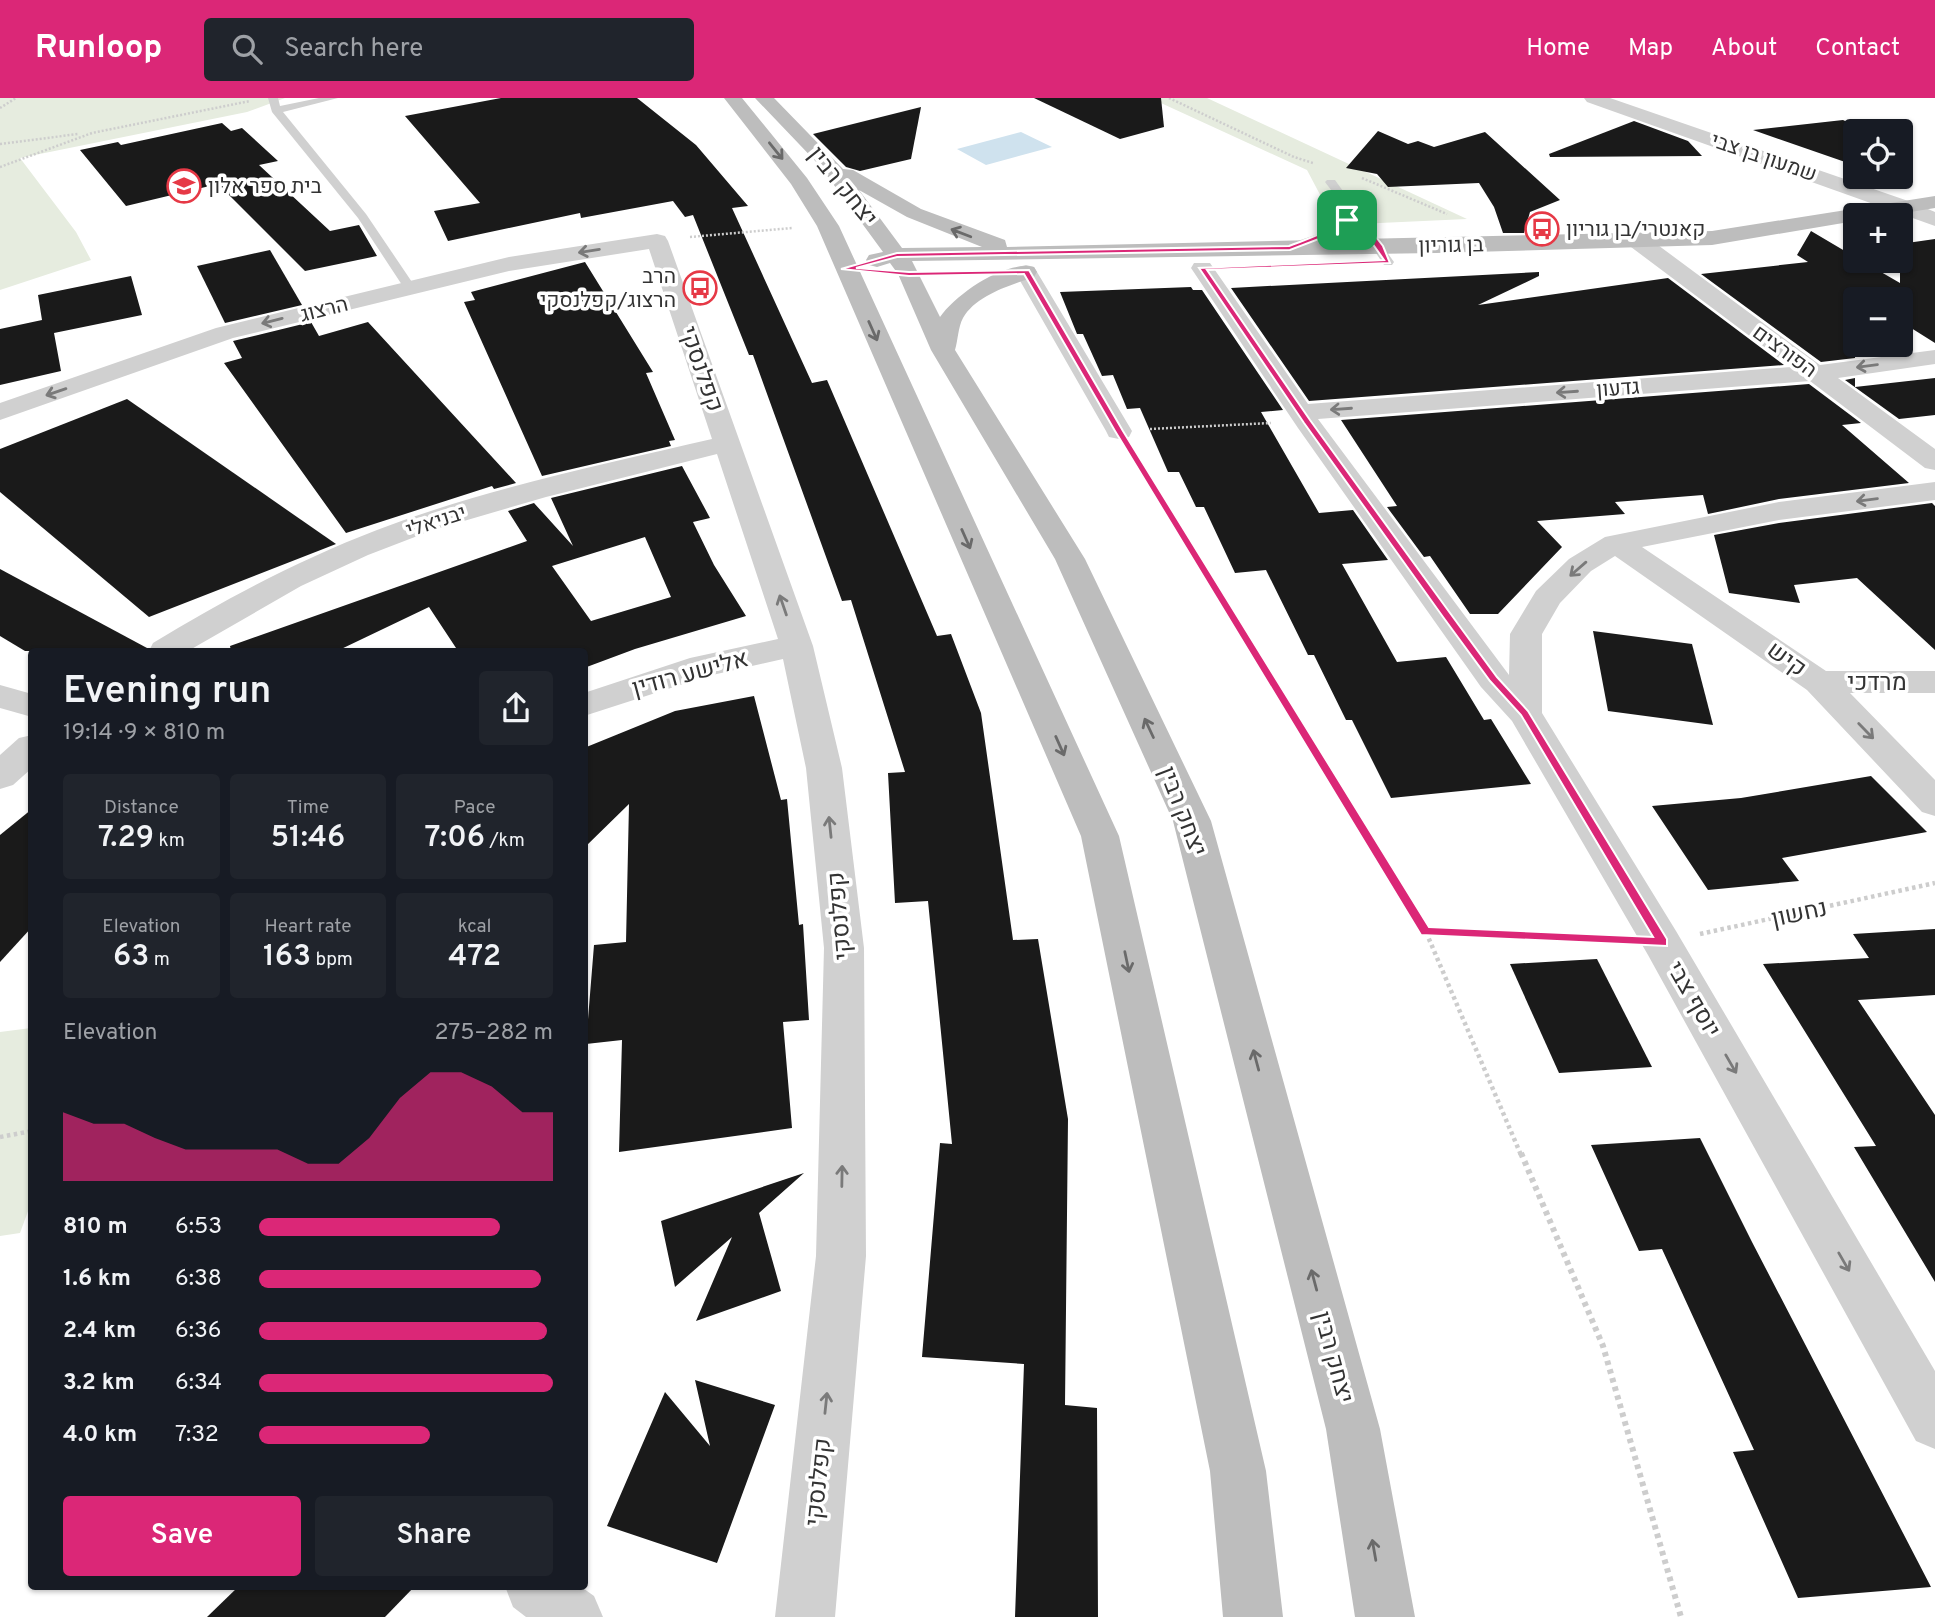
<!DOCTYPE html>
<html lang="en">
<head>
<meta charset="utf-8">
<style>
  :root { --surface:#171b24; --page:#20242c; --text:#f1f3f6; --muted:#9ea1a6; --accent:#db2777 }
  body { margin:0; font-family:Overpass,Heebo,sans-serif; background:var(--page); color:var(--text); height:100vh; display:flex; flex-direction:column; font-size:26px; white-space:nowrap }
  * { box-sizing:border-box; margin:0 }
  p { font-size:23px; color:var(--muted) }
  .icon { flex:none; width:38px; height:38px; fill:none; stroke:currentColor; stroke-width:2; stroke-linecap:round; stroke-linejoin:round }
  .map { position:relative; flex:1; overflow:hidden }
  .panel { position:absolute; left:28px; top:550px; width:560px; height:942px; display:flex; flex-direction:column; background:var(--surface); border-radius:7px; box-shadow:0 2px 5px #0004 }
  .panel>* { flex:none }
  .buttons { position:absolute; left:1843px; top:21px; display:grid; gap:14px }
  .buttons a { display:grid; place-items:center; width:70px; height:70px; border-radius:7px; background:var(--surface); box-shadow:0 2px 5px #0004; font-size:35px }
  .pin { position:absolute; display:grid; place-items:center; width:60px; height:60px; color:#fff; margin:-30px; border-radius:14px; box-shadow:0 4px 10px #0006 }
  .round { display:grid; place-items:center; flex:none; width:74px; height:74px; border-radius:7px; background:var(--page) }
  .summary { display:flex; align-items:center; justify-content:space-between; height:119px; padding:0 35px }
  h1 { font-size:38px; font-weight:600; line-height:52px }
  .stats { display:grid; grid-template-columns:repeat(3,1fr); gap:10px; height:119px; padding:7px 35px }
  .stats div { display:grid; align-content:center; border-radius:7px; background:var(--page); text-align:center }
  .stats b { font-size:30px; font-weight:600 }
  .stats small { font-size:19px; font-weight:400 }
  .stats p { font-size:19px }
  .chart { height:196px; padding:14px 35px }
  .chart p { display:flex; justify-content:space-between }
  .chart svg { width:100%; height:126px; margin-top:7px; fill:var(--accent); opacity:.7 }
  .cta { display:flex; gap:14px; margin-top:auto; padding:14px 35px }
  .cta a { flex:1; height:80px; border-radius:7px; background:var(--accent); color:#fff; font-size:28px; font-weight:600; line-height:80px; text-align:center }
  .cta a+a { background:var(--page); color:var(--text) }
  ul { padding:0 35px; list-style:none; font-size:23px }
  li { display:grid; grid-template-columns:112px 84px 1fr; align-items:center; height:52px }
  li i { height:18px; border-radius:9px; background:var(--accent) }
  header { display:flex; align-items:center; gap:42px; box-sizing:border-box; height:98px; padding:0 35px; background:var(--accent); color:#fff }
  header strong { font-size:33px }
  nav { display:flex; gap:38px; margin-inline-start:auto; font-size:24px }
  .search { width:490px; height:63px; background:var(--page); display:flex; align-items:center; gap:18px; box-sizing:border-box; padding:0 24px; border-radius:7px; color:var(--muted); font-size:26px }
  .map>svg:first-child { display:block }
  .green { fill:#e6ecdf }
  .water { fill:#cfe2ee }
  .building { fill:#1a1a1a; fill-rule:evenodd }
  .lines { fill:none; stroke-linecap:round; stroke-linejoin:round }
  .path-far3 { stroke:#cdcdcd; stroke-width:2.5; stroke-dasharray:2 2; stroke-linecap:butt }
  .path-far2 { stroke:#cdcdcd; stroke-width:3.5; stroke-dasharray:2.5 2.5; stroke-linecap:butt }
  .path-far1 { stroke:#cdcdcd; stroke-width:4.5; stroke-dasharray:3.5 3.5; stroke-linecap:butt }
  .path { stroke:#cdcdcd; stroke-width:6; stroke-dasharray:4.5 4.5; stroke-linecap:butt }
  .service { fill:#d0d0d0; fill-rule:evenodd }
  .minor { fill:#d0d0d0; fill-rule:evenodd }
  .secondary { fill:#bdbdbd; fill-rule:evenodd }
  .oneway { stroke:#6a6a6a }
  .oneway2 { stroke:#7a7a7a }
  .route { fill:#db2777; stroke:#fff; stroke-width:2; fill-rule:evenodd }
  .labels { text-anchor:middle; stroke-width:7; stroke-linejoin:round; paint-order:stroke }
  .far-street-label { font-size:21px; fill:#333; stroke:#fff }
  .far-poi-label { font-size:21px; fill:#333; stroke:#fff; text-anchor:start }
  .street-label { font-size:24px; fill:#333; stroke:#fff }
</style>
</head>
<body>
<header>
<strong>Runloop</strong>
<div class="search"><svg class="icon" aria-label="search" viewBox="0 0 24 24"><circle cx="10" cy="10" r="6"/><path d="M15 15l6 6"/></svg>Search here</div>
<nav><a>Home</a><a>Map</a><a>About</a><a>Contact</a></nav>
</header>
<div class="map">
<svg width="1935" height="1519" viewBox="0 0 1935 1519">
  <rect width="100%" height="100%" fill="#fff"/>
  <g class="green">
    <path d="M 0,0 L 285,0 L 247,14 L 20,60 L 76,134 L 91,162 L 0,192 Z"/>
    <path d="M 1150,0 L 1207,0 L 1467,121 L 1336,127 L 1307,72 Z"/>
    <path d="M 31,930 L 31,1105 L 20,1135 L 0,1138 L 0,934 Z"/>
  </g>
  <path class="water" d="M 1021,34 L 1052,49 L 986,67 L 957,51 Z"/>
  <g class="building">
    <path d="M 501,0 L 637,0 L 696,47 L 748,108 L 732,110 L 812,285 L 827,282 L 937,538 L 951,536 L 981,615 L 1013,842 L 1038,841 L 1068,1021 L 1065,1307 L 1097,1310 L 1098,1519 L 1015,1519 L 1024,1266 L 922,1259 L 940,1045 L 952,1046 L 928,803 L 895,805 L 888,675 L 905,674 L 851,502 L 842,503 L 753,257 L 749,257 L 693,117 L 685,119 L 673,103 L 581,120 L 580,115 L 448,143 L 434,113 L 480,105 L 405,18 Z"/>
    <path d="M 1034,0 L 1161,0 L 1164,29 L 1120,41 Z"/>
    <path d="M 921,9 L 911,61 L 860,73 L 846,69 L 813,36 Z"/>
    <path d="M 1843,22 L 1866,33 L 1855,33 L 1855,63 L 1848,65 L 1753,32 Z"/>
    <path d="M 1634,23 L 1688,43 L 1702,58 L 1550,59 L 1549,56 Z"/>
    <path d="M 222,25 L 231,33 L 242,30 L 278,63 L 259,67 L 330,133 L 359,127 L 377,158 L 305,173 L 218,86 L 126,108 L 80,52 L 118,44 L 121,47 Z"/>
    <path d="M 1378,33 L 1408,46 L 1418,43 L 1434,49 L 1485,34 L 1560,102 L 1530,114 L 1524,135 L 1503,135 L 1494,109 L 1479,85 L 1388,89 L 1377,76 L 1346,70 Z"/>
    <path d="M 1811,133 L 1855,159 L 1855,163 L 1862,163 L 1900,185 L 1900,146 L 1935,141 L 1935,245 L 1900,223 L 1900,201 L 1867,201 L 1855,194 L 1855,260 L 1821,264 L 1701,176 L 1808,164 L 1797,157 Z"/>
    <path d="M 270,152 L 302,207 L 225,225 L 197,168 Z"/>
    <path d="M 585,164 L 653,274 L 646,275 L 675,342 L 669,343 L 671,348 L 542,378 L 464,204 L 475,202 L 471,194 Z"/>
    <path d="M 1539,174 L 1539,178 L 1478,207 L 1668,180 L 1784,267 L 1309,303 L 1231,190 Z"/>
    <path d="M 131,178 L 142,217 L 54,235 L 61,273 L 0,287 L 0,231 L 42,222 L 38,197 Z"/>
    <path d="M 1191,189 L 1193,192 L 1202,192 L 1283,312 L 1261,314 L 1319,415 L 1353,412 L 1388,462 L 1342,466 L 1397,564 L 1446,559 L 1484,622 L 1491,621 L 1531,686 L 1391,700 L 1352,622 L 1346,622 L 1314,557 L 1308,557 L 1266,472 L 1235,475 L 1204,409 L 1196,409 L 1179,374 L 1168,374 L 1140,310 L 1127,311 L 1113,277 L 1102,278 L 1083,236 L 1077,236 L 1060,194 Z"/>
    <path d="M 311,224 L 319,238 L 368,224 L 516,385 L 494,391 L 492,388 L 346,435 L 224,265 L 242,260 L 233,243 Z"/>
    <path d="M 1855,280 L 1855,289 L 1935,280 L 1935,317 L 1899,321 L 1845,282 Z"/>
    <path d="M 1809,286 L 1861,325 L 1842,327 L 1909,385 L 1779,401 L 1708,416 L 1703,397 L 1615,404 L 1625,416 L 1537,423 L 1562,449 L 1498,516 L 1470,516 L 1430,458 L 1424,459 L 1387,409 L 1397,408 L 1341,322 Z"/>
    <path d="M 127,301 L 336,446 L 149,519 L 0,394 L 0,351 Z"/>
    <path d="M 682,368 L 710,420 L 693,424 L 714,467 L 746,518 L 635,551 L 584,570 L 584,553 L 458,553 L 429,509 L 337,553 L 231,553 L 230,548 L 527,443 L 508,413 L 534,405 L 573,448 L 551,400 ZM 645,439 L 671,499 L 591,523 L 552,468 Z"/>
    <path d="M 1932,405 L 1935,408 L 1935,552 L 1857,480 L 1794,487 L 1800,505 L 1729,495 L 1714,437 L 1779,425 Z"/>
    <path d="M 0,471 L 147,550 L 147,553 L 25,553 L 0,538 Z"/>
    <path d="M 1593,533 L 1692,546 L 1713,627 L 1608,613 Z"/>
    <path d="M 754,598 L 781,702 L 787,701 L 799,827 L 803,826 L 809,922 L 783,924 L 792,1030 L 619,1054 L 622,942 L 586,946 L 594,847 L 626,844 L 629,706 L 584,750 L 584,650 L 675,613 Z"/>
    <path d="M 1871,678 L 1927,734 L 1782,760 L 1799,783 L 1708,792 L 1652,708 L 1741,700 Z"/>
    <path d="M 32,711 L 32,829 L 0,864 L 0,737 Z"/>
    <path d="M 1935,831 L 1935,897 L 1858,902 L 1935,1017 L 1935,1184 L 1854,1049 L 1876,1048 L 1763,866 L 1869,860 L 1853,836 Z"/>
    <path d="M 1597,861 L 1652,969 L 1559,975 L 1510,866 Z"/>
    <path d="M 1700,1040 L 1752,1144 L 1931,1489 L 1798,1500 L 1733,1354 L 1754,1352 L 1662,1151 L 1639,1153 L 1591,1047 Z"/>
    <path d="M 804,1075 L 759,1115 L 781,1193 L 696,1223 L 732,1139 L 675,1189 L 661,1123 Z"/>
    <path d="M 695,1282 L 775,1307 L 717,1465 L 607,1428 L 665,1294 L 710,1348 Z"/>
    <path d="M 239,1488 L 415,1488 L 385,1519 L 207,1519 Z"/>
  </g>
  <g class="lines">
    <g class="path-far3">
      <path d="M 1169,0 L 1294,59 L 1313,65"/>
      <path d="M 0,10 L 16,0"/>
      <path d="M 0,46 L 78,36"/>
      <path d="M 0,69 L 92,35 L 250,3"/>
      <path d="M 1362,80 L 1447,116"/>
      <path d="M 690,139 L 792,130"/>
      <path d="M 1150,331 L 1271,325"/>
      <path d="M 1134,358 L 1163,405"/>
    </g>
    <path class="path-far2" d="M 1162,403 L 1339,692"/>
    <g class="path-far1">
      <path d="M 1338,691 L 1426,834 L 1521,1057"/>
      <path d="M 1426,834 L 1615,843"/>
      <path d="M 1700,836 L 1935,785"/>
      <path d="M 0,1039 L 32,1033"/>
    </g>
    <path class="path" d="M 1521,1055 L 1603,1248 L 1681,1519"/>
    <g class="service">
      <path d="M 268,0 L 278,0 L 280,8 L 319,0 L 338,0 L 283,14 L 366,116 L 416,190 L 414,193 L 406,193 L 358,120 L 272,14 Z"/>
      <path d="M 1327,82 L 1335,82 L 1394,164 L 1392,167 L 1384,167 L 1353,121 C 1338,137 1308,155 1286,153 L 1286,147 L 1321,135 L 1347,113 L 1325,84 Z"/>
    </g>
    <g class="minor">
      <path d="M 1584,0 L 1610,0 L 1914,105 L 1935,114 L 1935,128 L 1587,4 Z"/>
      <path d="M 1635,134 L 1643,136 L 1820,267 L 1935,252 L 1935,266 L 1838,280 L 1935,351 L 1935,372 L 1925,370 L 1810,283 L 1318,321 L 1509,577 L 1510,536 L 1536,493 L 1569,461 L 1605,439 L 1779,404 L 1935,384 L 1935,402 L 1779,422 L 1642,449 L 1826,573 L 1935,573 L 1935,595 L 1850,595 L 1935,682 L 1935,718 L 1922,714 L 1807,592 L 1615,458 L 1591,473 L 1560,505 L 1542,536 L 1542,615 L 1676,833 L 1935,1273 L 1935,1351 L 1916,1343 L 1648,857 L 1512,623 L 1481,589 L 1298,330 L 1191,170 L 1194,165 L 1210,165 L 1308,306 L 1791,269 L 1627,146 L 1624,141 L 1627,136 Z"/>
      <path d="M 657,136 L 665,138 L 668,143 L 813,548 L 842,670 L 864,850 L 866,1158 L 835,1519 L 775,1519 L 816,1158 L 824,850 L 806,670 L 783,561 L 708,578 L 584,618 L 584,595 L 690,560 L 778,541 L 717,356 L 546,399 L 433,432 L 368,457 L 301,488 L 188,553 L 149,553 L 153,545 C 225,501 299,462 377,432 C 484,391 600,367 712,341 L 649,151 L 509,173 L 233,240 L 0,322 L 0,305 L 216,230 L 509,159 Z"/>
      <path d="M 1026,167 L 1034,169 L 1037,174 L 1132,333 L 1129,339 L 1119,341 L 1109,339 L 1106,333 L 1015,174 L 1018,169 Z"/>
      <path d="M 0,587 L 32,596 L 32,619 L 0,610 Z"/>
      <path d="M 32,637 L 32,670 L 13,687 L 0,691 L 0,657 L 19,640 Z"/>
      <path d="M 505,1488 L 580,1488 L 594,1498 L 603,1519 L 526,1519 L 513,1509 Z"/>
    </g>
    <g class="secondary">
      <path d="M 724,0 L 742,0 L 807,80 L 839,128 L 1119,738 L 1266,1373 L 1283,1519 L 1223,1519 L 1210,1373 L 1081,738 L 817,128 L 791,86 Z"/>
      <path d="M 755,0 L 774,0 L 843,71 L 853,72 L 921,111 L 1005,142 L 1007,149 L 1712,133 L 1935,98 L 1935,110 L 1892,117 L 1855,117 L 1855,123 L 1712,147 L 1436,155 L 912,163 L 940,219 C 956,196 1005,162 1034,169 L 1037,174 L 1034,179 C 1011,187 976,197 963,220 C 958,229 958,242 955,252 L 1085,461 L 1211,723 L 1380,1331 L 1415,1519 L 1355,1519 L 1326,1331 L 1173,723 L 1055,461 L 931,252 L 898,176 L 890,165 L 877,169 L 869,167 L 866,162 L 869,157 L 883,154 L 820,68 ZM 859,92 L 907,119 L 982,149 L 902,150 Z"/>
    </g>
  </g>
  <defs><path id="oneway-shaft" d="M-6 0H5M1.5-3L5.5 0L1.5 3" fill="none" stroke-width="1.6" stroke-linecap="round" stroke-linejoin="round" transform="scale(1.75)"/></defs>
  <g class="oneway">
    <use href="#oneway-shaft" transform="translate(776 53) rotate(51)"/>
    <use href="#oneway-shaft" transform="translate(961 135) rotate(-159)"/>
    <use href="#oneway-shaft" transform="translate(873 233) rotate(66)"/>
    <use href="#oneway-shaft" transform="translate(966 441) rotate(66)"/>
    <use href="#oneway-shaft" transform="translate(1149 630) rotate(-115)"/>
    <use href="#oneway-shaft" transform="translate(1060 648) rotate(66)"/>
    <use href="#oneway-shaft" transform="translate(1127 864) rotate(78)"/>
    <use href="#oneway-shaft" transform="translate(1256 962) rotate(-105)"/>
    <use href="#oneway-shaft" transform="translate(1314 1182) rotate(-105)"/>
    <use href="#oneway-shaft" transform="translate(1374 1452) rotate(-100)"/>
  </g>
  <g class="oneway2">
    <use href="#oneway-shaft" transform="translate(589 153) rotate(171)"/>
    <use href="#oneway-shaft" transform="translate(272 223) rotate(166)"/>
    <use href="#oneway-shaft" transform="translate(1867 268) rotate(173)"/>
    <use href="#oneway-shaft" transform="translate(56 294) rotate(161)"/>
    <use href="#oneway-shaft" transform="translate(1567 294) rotate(176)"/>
    <use href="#oneway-shaft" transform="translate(1341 311) rotate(176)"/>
    <use href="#oneway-shaft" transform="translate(1867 402) rotate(173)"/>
    <use href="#oneway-shaft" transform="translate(1578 471) rotate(139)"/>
    <use href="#oneway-shaft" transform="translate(783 507) rotate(-109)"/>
    <use href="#oneway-shaft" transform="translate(1866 633) rotate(46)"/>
    <use href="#oneway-shaft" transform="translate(830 729) rotate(-96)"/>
    <use href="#oneway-shaft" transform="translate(1731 966) rotate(60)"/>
    <use href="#oneway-shaft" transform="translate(842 1078) rotate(-89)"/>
    <use href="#oneway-shaft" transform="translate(1844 1164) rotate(60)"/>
    <use href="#oneway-shaft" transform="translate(826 1305) rotate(-84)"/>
  </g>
  <path class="route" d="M 1351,112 L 1355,112 L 1383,148 L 1390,165 L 1207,172 L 1310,322 L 1450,515 L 1497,579 L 1528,613 L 1667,841 L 1667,848 L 1421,837 L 1115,333 L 1024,176 L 909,178 L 841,171 L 897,155 L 1289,148 C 1312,139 1336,133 1351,112 ZM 1353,118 L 1384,162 L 1199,170 L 1304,325 L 1443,519 L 1490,583 L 1521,617 L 1653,839 L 1429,829 L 1123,333 L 1029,172 L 909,174 L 856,170 L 897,159 L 1290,152 L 1332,136 Z"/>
  <defs>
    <symbol id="school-ring" viewBox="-11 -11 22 22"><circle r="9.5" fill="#fff" stroke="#e63946" stroke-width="1.5"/><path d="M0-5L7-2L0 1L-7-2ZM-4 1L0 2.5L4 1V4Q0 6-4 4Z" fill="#e63946"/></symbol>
    <symbol id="bus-ring" viewBox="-11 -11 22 22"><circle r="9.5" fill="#fff" stroke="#e63946" stroke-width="1.5"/><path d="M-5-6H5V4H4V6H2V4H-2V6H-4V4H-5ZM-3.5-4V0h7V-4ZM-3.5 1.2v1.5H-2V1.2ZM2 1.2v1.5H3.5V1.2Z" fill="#e63946"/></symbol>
  </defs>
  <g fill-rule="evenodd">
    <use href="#school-ring" x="165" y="69" width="38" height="38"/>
    <use href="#bus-ring" x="1523" y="112" width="38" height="38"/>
    <use href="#bus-ring" x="681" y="171" width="38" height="38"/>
  </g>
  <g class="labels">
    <g class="far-street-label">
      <text transform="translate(1764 59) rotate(19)" y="7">שמעון בן צבי</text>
      <text transform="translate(1451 147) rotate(-1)" y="7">בן גוריון</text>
      <text transform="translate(324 211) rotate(-14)" y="7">הרצוג</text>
      <text transform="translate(1785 253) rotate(36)" y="7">הפורצים</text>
      <text transform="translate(1618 290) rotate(-4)" y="7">גדעון</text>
      <text transform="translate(436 423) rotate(-18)" y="7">יבניאלי</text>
    </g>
    <g class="far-poi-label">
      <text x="208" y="95">בית ספר אלון</text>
      <text x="1566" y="138">קאנטרי/בן גוריון</text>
      <text x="676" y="185" text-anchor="end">הרב<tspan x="676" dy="24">הרצוג/קפלנסקי</tspan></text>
    </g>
    <g class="street-label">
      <text transform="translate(843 88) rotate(51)" y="8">יצחק רבין</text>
      <text transform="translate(702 271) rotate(71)" y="8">קפלנסקי</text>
      <text transform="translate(1787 561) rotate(36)" y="8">קיש</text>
      <text transform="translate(690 575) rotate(-15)" y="8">אלישע רודין</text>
      <text x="1877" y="592">מרדכי</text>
      <text transform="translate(1183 713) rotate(69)" y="8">יצחק רבין</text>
      <text transform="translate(1799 815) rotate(-12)" y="8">נחשון</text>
      <text transform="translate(839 818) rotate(-95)" y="8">קפלנסקי</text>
      <text transform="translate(1694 901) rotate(60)" y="8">יוסף צבי</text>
      <text transform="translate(1334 1259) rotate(75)" y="8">יצחק רבין</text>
      <text transform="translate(818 1384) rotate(-84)" y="8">קפלנסקי</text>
    </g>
  </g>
</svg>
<div class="buttons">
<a><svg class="icon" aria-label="locate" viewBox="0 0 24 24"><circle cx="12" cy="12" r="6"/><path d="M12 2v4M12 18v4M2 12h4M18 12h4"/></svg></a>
<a>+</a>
<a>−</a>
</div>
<div class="pin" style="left:1347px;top:122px;background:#1e9e55"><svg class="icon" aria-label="arrive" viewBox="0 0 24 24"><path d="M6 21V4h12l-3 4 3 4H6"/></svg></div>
<section class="panel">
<div class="summary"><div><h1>Evening run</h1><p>19:14 · 9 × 810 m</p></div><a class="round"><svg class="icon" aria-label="share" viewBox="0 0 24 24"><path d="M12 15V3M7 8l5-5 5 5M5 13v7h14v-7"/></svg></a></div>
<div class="stats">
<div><p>Distance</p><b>7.29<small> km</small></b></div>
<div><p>Time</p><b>51:46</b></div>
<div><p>Pace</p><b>7:06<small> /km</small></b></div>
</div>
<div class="stats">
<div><p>Elevation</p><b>63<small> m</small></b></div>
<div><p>Heart rate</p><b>163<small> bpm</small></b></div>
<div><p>kcal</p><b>472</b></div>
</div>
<div class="chart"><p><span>Elevation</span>275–282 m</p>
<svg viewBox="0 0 160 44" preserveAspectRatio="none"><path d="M0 44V20L10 24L20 24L30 29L40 33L50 33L60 33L70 33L80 38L90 38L100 29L110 15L120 6L130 6L140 11L150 20L160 20V44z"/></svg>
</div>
<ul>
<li><b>810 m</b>6:53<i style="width:82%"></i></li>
<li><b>1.6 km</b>6:38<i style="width:96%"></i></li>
<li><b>2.4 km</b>6:36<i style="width:98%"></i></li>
<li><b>3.2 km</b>6:34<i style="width:100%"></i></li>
<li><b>4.0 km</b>7:32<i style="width:58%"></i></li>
</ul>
<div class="cta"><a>Save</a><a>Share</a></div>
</section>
</div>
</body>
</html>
